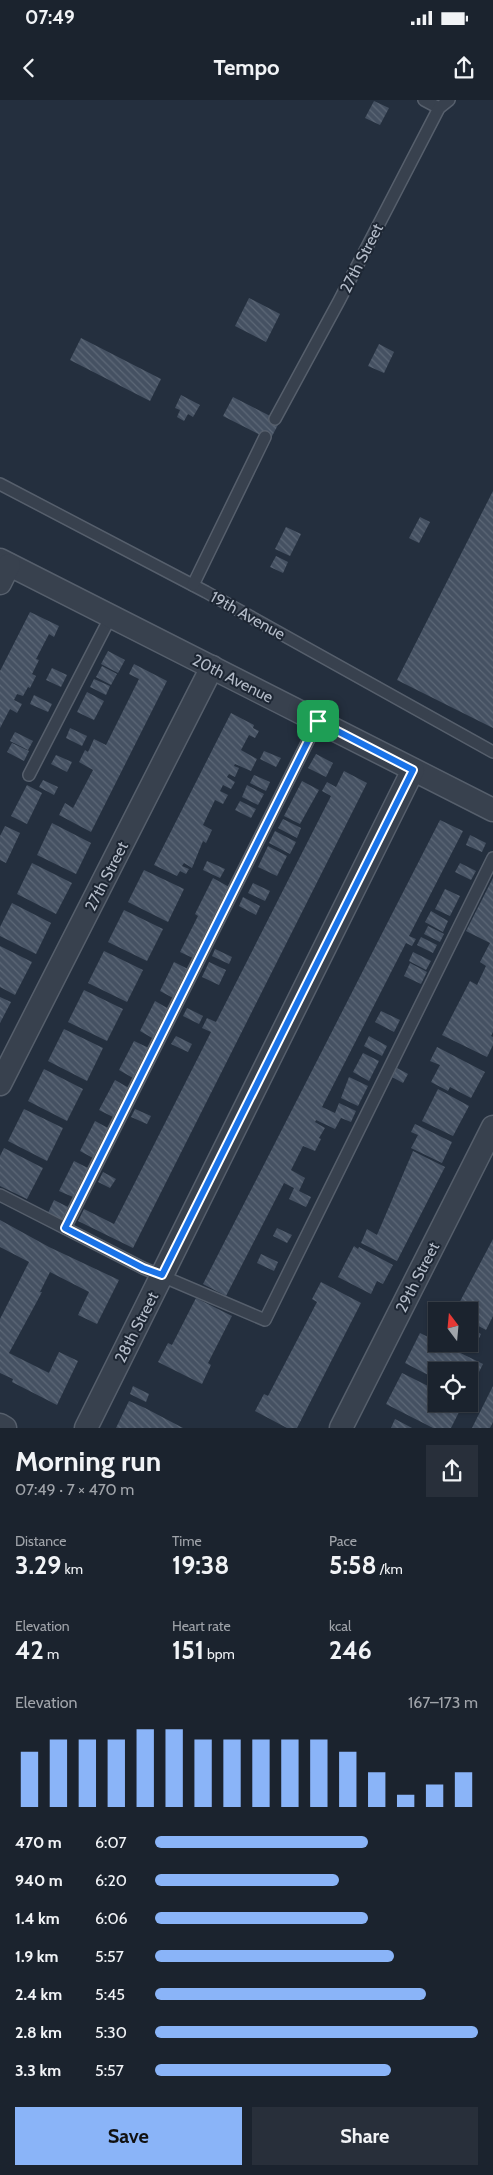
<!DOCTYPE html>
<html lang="en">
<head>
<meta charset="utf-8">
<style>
  :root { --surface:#1b232e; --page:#282f3a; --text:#f1f3f6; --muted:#a0a4aa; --line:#39404a; --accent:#8ab4f8 }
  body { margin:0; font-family:Cabin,sans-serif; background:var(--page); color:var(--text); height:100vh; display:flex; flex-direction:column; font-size:19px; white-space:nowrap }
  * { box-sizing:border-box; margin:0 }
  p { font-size:16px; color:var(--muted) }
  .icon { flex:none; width:28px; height:28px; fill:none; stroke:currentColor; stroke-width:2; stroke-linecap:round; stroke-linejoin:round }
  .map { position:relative; height:1328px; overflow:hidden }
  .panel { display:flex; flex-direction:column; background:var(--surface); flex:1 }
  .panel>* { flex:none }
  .needle { width:32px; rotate:344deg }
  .controls { position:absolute; left:428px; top:1202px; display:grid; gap:10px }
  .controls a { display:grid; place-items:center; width:50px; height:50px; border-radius:0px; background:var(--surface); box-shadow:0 1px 4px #0004,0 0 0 1px var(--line); font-size:25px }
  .pin { position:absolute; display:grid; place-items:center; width:42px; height:42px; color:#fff; margin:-21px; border-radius:10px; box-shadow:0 2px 8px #0006 }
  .round { display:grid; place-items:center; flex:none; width:52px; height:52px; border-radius:0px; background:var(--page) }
  .overview { display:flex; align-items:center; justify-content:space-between; height:85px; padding:0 15px }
  h1 { font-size:28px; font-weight:800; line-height:38px }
  .metrics { display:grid; grid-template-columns:repeat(3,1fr); gap:8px; height:85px; padding:5px 15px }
  .metrics div { display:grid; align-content:center }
  .metrics b { font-size:25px; font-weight:800 }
  .metrics small { font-size:14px; font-weight:400 }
  .metrics p { font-size:14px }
  .chart { height:140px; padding:10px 15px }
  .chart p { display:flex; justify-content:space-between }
  .chart svg { width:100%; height:90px; margin-top:5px; stroke:var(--accent); stroke-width:6 }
  .action { display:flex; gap:10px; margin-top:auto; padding:10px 15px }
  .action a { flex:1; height:58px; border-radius:0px; background:var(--accent); color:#111; font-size:20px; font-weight:800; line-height:58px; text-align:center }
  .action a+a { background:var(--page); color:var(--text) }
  ul { padding:0 15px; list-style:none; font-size:16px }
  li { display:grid; grid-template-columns:80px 60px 1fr; align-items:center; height:38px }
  li i { height:12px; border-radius:6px; background:var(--accent) }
  .status { display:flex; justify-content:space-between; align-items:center; height:35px; padding:0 25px; background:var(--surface); direction:ltr }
  .status svg { height:14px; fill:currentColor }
  header { display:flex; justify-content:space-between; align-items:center; height:65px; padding:0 15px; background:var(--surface); font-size:22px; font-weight:800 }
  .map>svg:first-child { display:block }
  .building { fill:url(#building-back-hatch) }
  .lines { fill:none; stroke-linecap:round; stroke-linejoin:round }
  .lane-casing { stroke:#565f6c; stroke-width:14 }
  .street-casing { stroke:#565f6c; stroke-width:25 }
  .lane { stroke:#38414e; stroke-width:11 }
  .street { stroke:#38414e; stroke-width:22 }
  .route-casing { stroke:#fff; stroke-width:10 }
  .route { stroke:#1a73e8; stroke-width:6 }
  .labels { text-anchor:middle; stroke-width:4; stroke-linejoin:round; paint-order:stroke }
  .street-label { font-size:16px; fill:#b4bcc9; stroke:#1d2633 }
</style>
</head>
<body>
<div class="status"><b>07:49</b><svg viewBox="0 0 49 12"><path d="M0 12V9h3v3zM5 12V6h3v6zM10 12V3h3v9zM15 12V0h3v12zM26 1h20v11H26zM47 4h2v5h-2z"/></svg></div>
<header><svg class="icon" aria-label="back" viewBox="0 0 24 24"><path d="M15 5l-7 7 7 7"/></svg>Tempo<svg class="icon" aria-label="share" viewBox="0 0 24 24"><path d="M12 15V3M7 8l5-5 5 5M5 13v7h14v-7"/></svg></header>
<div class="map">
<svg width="493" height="1328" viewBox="0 0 493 1328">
  <defs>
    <pattern id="building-back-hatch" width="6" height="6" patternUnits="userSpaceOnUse" patternTransform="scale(1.25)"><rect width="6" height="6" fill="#455162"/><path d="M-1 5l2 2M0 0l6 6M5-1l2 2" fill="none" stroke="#5d6877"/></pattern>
  </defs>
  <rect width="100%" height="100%" fill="#242f3e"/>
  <g class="building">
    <path d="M 374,1 L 389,8 L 380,25 L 365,18 Z"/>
    <path d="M 249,198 L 280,214 L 266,242 L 235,226 Z"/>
    <path d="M 81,238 L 161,279 L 150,301 L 70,260 Z"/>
    <path d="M 379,244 L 394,252 L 384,273 L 368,266 Z"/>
    <path d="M 181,295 L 200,305 L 193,317 L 188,314 L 184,321 L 177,317 L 180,310 L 175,308 Z"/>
    <path d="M 233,297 L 280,321 L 270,340 L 223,316 Z"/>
    <path d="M 493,391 L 493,628 L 397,580 Z"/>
    <path d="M 420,417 L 430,422 L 419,443 L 409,438 Z"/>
    <path d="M 286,427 L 301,434 L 290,456 L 275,449 Z"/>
    <path d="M 276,456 L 288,462 L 283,473 L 270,467 Z"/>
    <path d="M 30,512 L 59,526 L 54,537 L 49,534 L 36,559 L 39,560 L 32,574 L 36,576 L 30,588 L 28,587 L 23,596 L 17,594 L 14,600 L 22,604 L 17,613 L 10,609 L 0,628 L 0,571 Z"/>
    <path d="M 108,551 L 125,560 L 118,573 L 101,564 Z"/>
    <path d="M 134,564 L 167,581 L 91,732 L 59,715 L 65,703 L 73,708 L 93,670 L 79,662 L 85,650 L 88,652 L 94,639 L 106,645 L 139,579 L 129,574 Z"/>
    <path d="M 102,566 L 117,574 L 111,585 L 96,577 Z"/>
    <path d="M 52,568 L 67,575 L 61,587 L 46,580 Z"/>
    <path d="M 94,579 L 110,586 L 106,595 L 90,587 Z"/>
    <path d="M 87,592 L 104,601 L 94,620 L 77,612 Z"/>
    <path d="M 34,595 L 52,604 L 48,612 L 30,604 Z"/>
    <path d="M 231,613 L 254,625 L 253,628 L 259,631 L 255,638 L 249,635 L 241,650 L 257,659 L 251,671 L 235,664 L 234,666 L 239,668 L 235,677 L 229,674 L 227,677 L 235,682 L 231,689 L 223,685 L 220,691 L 228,695 L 223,704 L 215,700 L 203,725 L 212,730 L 206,743 L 203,741 L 192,768 L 184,763 L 182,766 L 189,769 L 186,774 L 180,771 L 177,776 L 154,765 Z"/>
    <path d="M 70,628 L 87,636 L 82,646 L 66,638 Z"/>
    <path d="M 15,632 L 33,641 L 28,650 L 10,641 Z"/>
    <path d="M 12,643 L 29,651 L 24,661 L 7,652 Z"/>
    <path d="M 264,651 L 281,658 L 276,667 L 260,659 Z"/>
    <path d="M 316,654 L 333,663 L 326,677 L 308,668 Z"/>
    <path d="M 56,655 L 72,662 L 67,672 L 51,664 Z"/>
    <path d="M 344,671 L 367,683 L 133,1148 L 78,1121 L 84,1109 L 114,1124 L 211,932 L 202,928 L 207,918 L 216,922 L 331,696 L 322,691 L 327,682 L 336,687 Z"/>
    <path d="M 254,675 L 270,682 L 266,691 L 250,683 Z"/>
    <path d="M 43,680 L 58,687 L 54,695 L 39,687 Z"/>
    <path d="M 302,681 L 319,690 L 300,724 L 284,716 Z"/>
    <path d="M 27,685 L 42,693 L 27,724 L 11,716 Z"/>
    <path d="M 247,685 L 264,694 L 258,705 L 242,697 Z"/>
    <path d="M 240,701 L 256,709 L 251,718 L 235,710 Z"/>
    <path d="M 283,719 L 301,728 L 297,738 L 278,728 Z"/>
    <path d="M 440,720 L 463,731 L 409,836 L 416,839 L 412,846 L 406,843 L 322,1007 L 335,1013 L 339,1003 L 356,1011 L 351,1022 L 341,1018 L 335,1029 L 316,1020 L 315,1022 L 325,1028 L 319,1038 L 321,1039 L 315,1051 L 303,1046 L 291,1070 L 305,1078 L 299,1091 L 311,1097 L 306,1107 L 289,1099 L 294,1088 L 284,1083 L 226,1196 L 203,1184 Z"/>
    <path d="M 52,723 L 91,743 L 76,774 L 37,755 Z"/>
    <path d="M 5,726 L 20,733 L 6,763 L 0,760 L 0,736 Z"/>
    <path d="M 275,731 L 296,742 L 290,754 L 269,743 Z"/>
    <path d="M 470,735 L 486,743 L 482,752 L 466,745 Z"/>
    <path d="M 268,746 L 287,756 L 277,776 L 258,767 Z"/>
    <path d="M 207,761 L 225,769 L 220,778 L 203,770 Z"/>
    <path d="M 32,763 L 72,783 L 56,814 L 17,794 Z"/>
    <path d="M 460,763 L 476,771 L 471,780 L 455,772 Z"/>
    <path d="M 144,770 L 184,789 L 168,822 L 128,802 Z"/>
    <path d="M 213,778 L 231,788 L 195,859 L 180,852 L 198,816 L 195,814 Z"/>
    <path d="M 493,778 L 493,932 L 491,936 L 493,937 L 493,945 L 487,957 L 442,935 L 470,881 L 477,885 L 486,866 L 480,862 L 490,843 L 466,831 Z"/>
    <path d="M 253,783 L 270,791 L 265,801 L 248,793 Z"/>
    <path d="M 445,789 L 460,796 L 450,816 L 435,809 Z"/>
    <path d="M 243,797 L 260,806 L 256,815 L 239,806 Z"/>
    <path d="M 12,803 L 51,823 L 36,854 L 0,836 L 0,827 Z"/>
    <path d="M 124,810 L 163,829 L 147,861 L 108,842 Z"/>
    <path d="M 431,811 L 448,821 L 443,832 L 425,822 Z"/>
    <path d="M 428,826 L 444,834 L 440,842 L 424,834 Z"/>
    <path d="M 421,837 L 437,845 L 433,853 L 417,845 Z"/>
    <path d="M 0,846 L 32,862 L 15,895 L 0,887 Z"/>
    <path d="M 215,849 L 232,857 L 229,864 L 212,856 Z"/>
    <path d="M 104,851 L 143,870 L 127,902 L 88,883 Z"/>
    <path d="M 413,852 L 431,861 L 426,870 L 409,861 Z"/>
    <path d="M 174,862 L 190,870 L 175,899 L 160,891 Z"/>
    <path d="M 209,862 L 226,870 L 219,885 L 202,877 Z"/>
    <path d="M 410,863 L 427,872 L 421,884 L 404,876 Z"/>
    <path d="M 84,890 L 123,909 L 107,941 L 68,922 Z"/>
    <path d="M 0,897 L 11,902 L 0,923 Z"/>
    <path d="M 155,901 L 169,909 L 154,939 L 140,931 Z"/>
    <path d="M 187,908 L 203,916 L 199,924 L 183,916 Z"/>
    <path d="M 381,911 L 400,920 L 394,932 L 375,922 Z"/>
    <path d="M 64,929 L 103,948 L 87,981 L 48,961 Z"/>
    <path d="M 176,936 L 192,944 L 188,952 L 171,944 Z"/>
    <path d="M 369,936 L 387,946 L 382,956 L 364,946 Z"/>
    <path d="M 134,941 L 149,948 L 133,978 L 119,970 Z"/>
    <path d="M 437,947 L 485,972 L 471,998 L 450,987 L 448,991 L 431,982 L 440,965 L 430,961 Z"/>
    <path d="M 363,953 L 379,961 L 369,981 L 353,972 Z"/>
    <path d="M 397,968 L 408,974 L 403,983 L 392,977 Z"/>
    <path d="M 44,969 L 83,989 L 67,1021 L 28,1001 Z"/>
    <path d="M 349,977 L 368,986 L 358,1006 L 341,998 Z"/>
    <path d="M 115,980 L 129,988 L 113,1017 L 99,1010 Z"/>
    <path d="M 438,989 L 469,1006 L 453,1036 L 422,1021 Z"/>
    <path d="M 24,1009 L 63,1028 L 47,1061 L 8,1041 Z"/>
    <path d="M 135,1009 L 151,1016 L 147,1024 L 131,1017 Z"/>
    <path d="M 95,1021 L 108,1028 L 93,1058 L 80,1051 Z"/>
    <path d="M 415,1024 L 452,1042 L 442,1063 L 411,1048 L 418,1035 L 411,1032 Z"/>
    <path d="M 4,1048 L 43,1068 L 27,1099 L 0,1086 L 0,1056 Z"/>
    <path d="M 413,1051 L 445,1067 L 397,1161 L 361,1143 L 367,1129 L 377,1135 Z"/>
    <path d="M 74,1061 L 88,1068 L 73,1097 L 59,1091 Z"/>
    <path d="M 103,1072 L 116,1079 L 110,1088 L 98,1082 Z"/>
    <path d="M 54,1100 L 68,1107 L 62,1120 L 48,1113 Z"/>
    <path d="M 0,1120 L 49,1147 L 119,1180 L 97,1224 L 78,1215 L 89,1192 L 50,1172 L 40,1192 L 42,1192 L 9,1253 L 49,1273 L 59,1252 L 78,1261 L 57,1305 L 12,1282 L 13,1279 L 0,1273 L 0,1219 L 29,1162 L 0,1147 Z"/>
    <path d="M 277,1128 L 292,1135 L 287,1143 L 273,1136 Z"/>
    <path d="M 493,1139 L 493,1216 L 486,1230 L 469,1221 L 469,1211 L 455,1211 Z"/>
    <path d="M 354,1146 L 358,1149 L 359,1147 L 393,1165 L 383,1184 L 377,1181 L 371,1194 L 338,1177 Z"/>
    <path d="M 261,1154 L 278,1162 L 274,1171 L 257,1163 Z"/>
    <path d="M 321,1182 L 361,1203 L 297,1328 L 287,1328 L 255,1311 L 264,1294 L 268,1296 L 317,1202 L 312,1199 Z"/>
    <path d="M 196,1198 L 232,1216 L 208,1263 L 211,1265 L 202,1284 L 158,1262 L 168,1243 L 172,1245 Z"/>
    <path d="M 469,1227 L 481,1234 L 473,1251 L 459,1244 L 469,1244 Z"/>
    <path d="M 420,1233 L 436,1241 L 436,1244 L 442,1244 L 483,1264 L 469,1292 L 469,1271 L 436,1271 L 436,1279 L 405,1263 Z"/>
    <path d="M 402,1273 L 436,1290 L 436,1304 L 463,1304 L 451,1328 L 433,1328 L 386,1304 Z"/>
    <path d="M 133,1286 L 149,1294 L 146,1302 L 130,1294 Z"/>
    <path d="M 493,1286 L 493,1322 L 490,1328 L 472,1328 Z"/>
    <path d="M 129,1301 L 145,1308 L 183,1328 L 116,1328 Z"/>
    <path d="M 395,1319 L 412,1328 L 391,1328 Z"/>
  </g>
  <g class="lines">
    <defs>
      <g id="lane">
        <path d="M 424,0 L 439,8"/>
        <path d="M 275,319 L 339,201 L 439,8 L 449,0"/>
        <path d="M 0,384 L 206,492 L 493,652"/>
        <path d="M 193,485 L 265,337"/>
        <path d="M 29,675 L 111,516"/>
        <path d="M 0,1095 L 143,1168 L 265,1220 L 493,758"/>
        <path d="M 65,1128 L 318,621"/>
      </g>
      <g id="street">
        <path d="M 0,460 L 493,710"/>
        <path d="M 0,483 L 9,465"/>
        <path d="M 0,984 L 212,567"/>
        <path d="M 0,1325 L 5,1328"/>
        <path d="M 86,1328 L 413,670"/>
        <path d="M 341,1328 L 493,1027"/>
      </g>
    </defs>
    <use href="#lane" class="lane-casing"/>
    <use href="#street" class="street-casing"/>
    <use href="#lane" class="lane"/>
    <use href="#street" class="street"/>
  </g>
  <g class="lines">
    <defs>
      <path id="route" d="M 318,621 L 413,670 L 162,1175 L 143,1168 L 65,1128 Z"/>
    </defs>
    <use href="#route" class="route-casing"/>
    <use href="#route" class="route"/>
  </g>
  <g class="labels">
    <g class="street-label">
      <text transform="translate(361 158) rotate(-63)" y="6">27th Street</text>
      <text transform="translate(248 515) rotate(29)" y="6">19th Avenue</text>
      <text transform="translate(233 578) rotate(27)" y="6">20th Avenue</text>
      <text transform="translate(106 776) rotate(-63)" y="6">27th Street</text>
      <text transform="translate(417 1177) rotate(-63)" y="6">29th Street</text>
      <text transform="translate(136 1227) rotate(-63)" y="6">28th Street</text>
    </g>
  </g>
</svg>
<div class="controls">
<a><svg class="needle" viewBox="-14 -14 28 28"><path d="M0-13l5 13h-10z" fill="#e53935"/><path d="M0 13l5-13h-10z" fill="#a0a4aa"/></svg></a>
<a><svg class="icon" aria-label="locate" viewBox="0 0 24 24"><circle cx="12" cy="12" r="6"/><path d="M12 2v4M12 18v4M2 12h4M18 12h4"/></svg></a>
</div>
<div class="pin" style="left:318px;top:621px;background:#1e9e55"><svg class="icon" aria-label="arrive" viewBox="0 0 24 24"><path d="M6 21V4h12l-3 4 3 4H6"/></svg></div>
</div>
<section class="panel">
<div class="overview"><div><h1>Morning run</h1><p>07:49 · 7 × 470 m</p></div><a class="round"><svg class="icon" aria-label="share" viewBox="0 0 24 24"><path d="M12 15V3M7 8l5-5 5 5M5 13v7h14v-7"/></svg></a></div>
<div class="metrics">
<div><p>Distance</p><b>3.29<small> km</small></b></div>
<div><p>Time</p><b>19:38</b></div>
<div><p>Pace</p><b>5:58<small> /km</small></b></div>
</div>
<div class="metrics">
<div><p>Elevation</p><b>42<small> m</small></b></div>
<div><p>Heart rate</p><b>151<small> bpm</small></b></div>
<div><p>kcal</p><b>246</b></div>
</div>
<div class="chart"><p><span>Elevation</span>167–173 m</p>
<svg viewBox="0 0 160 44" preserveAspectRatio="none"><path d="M5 44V17M15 44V11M25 44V11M35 44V11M45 44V6M55 44V6M65 44V11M75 44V11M85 44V11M95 44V11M105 44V11M115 44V17M125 44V27M135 44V38M145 44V33M155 44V27"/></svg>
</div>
<ul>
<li><b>470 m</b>6:07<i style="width:66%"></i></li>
<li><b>940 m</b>6:20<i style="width:57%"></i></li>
<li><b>1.4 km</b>6:06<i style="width:66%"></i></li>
<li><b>1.9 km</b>5:57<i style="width:74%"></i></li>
<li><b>2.4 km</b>5:45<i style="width:84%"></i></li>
<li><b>2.8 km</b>5:30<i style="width:100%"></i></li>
<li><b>3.3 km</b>5:57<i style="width:73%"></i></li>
</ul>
<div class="action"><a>Save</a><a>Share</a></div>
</section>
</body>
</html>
